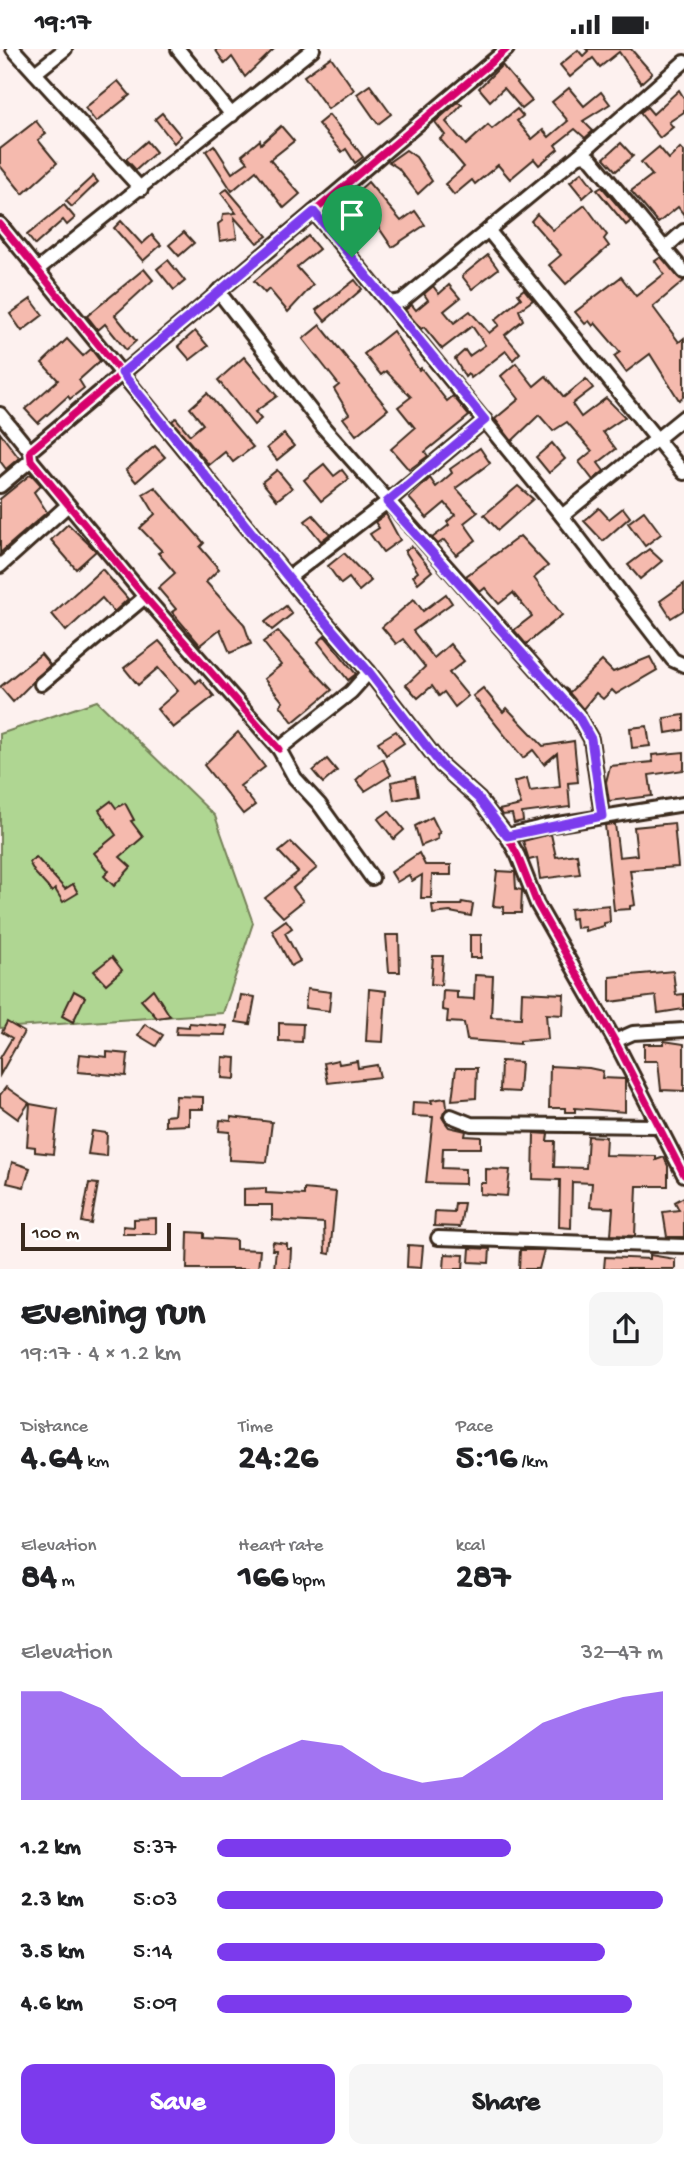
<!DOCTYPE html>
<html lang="en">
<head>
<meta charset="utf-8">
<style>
  :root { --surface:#fff; --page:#f6f6f6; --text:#202124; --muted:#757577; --accent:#7c3aed }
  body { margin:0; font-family:"Gochi Hand",sans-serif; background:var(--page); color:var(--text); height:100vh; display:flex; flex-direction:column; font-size:26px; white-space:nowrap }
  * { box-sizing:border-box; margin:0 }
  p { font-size:23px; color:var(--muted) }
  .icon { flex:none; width:38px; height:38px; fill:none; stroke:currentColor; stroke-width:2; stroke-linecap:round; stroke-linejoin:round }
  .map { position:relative; height:1220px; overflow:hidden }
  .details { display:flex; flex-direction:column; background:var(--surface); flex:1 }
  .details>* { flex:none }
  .scale { position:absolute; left:21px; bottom:18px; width:150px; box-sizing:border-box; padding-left:7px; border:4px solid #3b2a1e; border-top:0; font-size:19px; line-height:24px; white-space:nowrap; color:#3b2a1e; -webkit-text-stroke:5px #fff; paint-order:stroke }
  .pin { position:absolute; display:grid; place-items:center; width:60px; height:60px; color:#fff; margin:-72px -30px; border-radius:50% 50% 50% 0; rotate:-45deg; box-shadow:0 0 7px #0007 }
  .pin .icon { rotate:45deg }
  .round { display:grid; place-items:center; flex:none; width:74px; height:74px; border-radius:14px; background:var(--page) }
  .overview { display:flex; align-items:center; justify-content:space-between; height:119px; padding:0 21px }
  h1 { font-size:38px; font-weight:700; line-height:52px }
  .metrics { display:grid; grid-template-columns:repeat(3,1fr); gap:10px; height:119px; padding:7px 21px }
  .metrics div { display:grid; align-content:center }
  .metrics b { font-size:35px; font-weight:700 }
  .metrics small { font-size:19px; font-weight:400 }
  .metrics p { font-size:19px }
  .chart { height:196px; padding:14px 21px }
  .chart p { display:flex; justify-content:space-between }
  .chart svg { width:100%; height:126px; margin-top:7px; fill:var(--accent); opacity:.7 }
  .cta { display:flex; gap:14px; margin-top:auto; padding:14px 21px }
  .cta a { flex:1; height:80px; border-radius:14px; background:var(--accent); color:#fff; font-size:28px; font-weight:700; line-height:80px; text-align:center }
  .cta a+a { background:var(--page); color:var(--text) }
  ul { padding:0 21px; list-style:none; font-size:23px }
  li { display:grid; grid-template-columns:112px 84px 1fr; align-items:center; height:52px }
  li i { height:18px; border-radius:9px; background:var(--accent) }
  .status { display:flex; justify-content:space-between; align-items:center; height:49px; padding:0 35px; background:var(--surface); direction:ltr }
  .status svg { height:19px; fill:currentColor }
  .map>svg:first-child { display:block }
  .green { fill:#afd692; stroke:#758058; stroke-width:2 }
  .building { fill:#f5baae; stroke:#3b2a1e; stroke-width:2 }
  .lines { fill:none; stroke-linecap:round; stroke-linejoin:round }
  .street-casing { stroke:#3b2a1e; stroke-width:18 }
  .street { stroke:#fff; stroke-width:12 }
  .cycleway-casing { stroke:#fff; stroke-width:11 }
  .cycleway { stroke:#d6006c; stroke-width:7 }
  .route-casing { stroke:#fff; stroke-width:14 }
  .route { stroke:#7c3aed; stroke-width:9 }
</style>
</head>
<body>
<div class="status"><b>19:17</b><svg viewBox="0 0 49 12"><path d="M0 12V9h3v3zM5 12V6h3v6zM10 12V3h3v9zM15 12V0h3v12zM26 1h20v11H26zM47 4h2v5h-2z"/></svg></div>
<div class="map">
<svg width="684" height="1220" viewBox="0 0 684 1220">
  <rect width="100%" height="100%" fill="#fdf1ef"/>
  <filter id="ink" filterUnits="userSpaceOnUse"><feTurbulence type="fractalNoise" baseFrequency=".0143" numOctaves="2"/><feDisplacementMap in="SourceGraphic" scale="14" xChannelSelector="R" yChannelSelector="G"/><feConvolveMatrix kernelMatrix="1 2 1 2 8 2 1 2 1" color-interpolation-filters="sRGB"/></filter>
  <g filter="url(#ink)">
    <path class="green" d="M 97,652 L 215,767 L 253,874 L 223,964 L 0,979 L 0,685 Z"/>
    <g class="building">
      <path d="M 215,0 L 274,0 L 245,28 L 232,8 L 225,15 Z"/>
      <path d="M 586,0 L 631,0 L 652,24 L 641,34 L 619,3 L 600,18 L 593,9 L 570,28 L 560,16 L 578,1 L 583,7 L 588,2 Z"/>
      <path d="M 331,8 L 354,41 L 328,60 L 304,27 Z"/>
      <path d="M 502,16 L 532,52 L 522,60 L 504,39 L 490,52 L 479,39 Z"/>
      <path d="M 118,32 L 130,46 L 96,73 L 85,59 Z"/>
      <path d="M 370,36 L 391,65 L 378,75 L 357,45 Z"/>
      <path d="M 569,39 L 584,57 L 601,43 L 610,55 L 583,72 L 593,82 L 585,89 L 575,80 L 555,96 L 558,100 L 539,116 L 534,110 L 510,130 L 498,116 L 475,135 L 472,131 L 454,146 L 445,135 L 464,118 L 440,90 L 445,86 L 435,73 L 458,53 L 462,56 L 446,73 L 466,96 L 488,76 L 492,80 L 517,60 L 523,67 L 517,72 L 532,90 L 543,81 L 549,88 L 568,72 L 552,53 Z"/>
      <path d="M 679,41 L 684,49 L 684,63 L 669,73 L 673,78 L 660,89 L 640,64 L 647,58 L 653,65 Z"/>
      <path d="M 162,64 L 181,87 L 174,94 L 155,70 Z"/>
      <path d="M 329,66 L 358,101 L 363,108 L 355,114 L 346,100 L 342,103 L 318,75 Z"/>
      <path d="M 36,72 L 46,85 L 38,91 L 57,114 L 23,145 L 0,117 L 0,100 Z"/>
      <path d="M 281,77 L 294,92 L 270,111 L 300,145 L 284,159 L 256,122 L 232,142 L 206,102 L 214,96 L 232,124 L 248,113 L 242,106 L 260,91 L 261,95 Z"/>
      <path d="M 147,92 L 156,103 L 136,121 L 126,110 Z"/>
      <path d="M 621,94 L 633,107 L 616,122 L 604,109 Z"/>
      <path d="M 659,98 L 669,110 L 680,99 L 684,103 L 684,166 L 678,158 L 658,174 L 631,142 L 652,126 L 641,113 Z"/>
      <path d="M 406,101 L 416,108 L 432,132 L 418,145 L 398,119 L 389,113 Z"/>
      <path d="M 582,123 L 594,139 L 583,149 L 570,133 Z"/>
      <path d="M 93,127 L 98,133 L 72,158 L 66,152 Z"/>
      <path d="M 368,133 L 401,172 L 415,162 L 425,176 L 392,198 L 377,176 L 375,178 L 350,149 Z"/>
      <path d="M 602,138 L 631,172 L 626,176 L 597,141 Z"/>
      <path d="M 227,140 L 267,187 L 257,194 L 234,168 L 237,189 L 220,192 L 218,175 L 222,172 L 223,165 L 236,164 L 221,144 Z"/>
      <path d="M 64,156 L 75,169 L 67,176 L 63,171 L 35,196 L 27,186 Z"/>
      <path d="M 585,156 L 607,186 L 604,190 L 609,197 L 566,235 L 549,216 L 561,206 L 531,172 L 537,165 L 553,181 Z"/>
      <path d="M 121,172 L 142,195 L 152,186 L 161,196 L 143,212 L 114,179 Z"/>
      <path d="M 184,183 L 194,194 L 179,207 L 169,196 Z"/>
      <path d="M 308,187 L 319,200 L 297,218 L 313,236 L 288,263 L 269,240 L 265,244 L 254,232 Z"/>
      <path d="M 488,206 L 498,220 L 472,240 L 462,227 Z"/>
      <path d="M 661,208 L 684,232 L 653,258 L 679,293 L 684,289 L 684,347 L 679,351 L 650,305 L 626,323 L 614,307 L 620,303 L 595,274 L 593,277 L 589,272 L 585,275 L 575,263 L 621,228 L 636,247 L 664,225 L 655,212 Z"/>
      <path d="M 168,211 L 185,232 L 174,241 L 157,220 Z"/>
      <path d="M 144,220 L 153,231 L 115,266 L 136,292 L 126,301 L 105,275 L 98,281 L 87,267 Z"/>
      <path d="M 355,231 L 362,240 L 325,272 L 316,261 Z"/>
      <path d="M 449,236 L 460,249 L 444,262 L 454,274 L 470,262 L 489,284 L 499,276 L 495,271 L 521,249 L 518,245 L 524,240 L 533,251 L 519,261 L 523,271 L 505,286 L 520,304 L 513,311 L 506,302 L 471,329 L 468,325 L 465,328 L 455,310 L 465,301 L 469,307 L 485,296 L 472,277 L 442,300 L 424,278 L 421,280 L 405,261 L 412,256 L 416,261 L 428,251 L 424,245 L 433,237 L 439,245 Z"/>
      <path d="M 31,250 L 43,266 L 22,282 L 10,265 Z"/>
      <path d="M 320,276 L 388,360 L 356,386 L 343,369 L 349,365 L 334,340 L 339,336 L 303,290 Z"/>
      <path d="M 195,282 L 208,297 L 190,311 L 178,297 Z"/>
      <path d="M 393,282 L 419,321 L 421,319 L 447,352 L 453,347 L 469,367 L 425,403 L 428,407 L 409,421 L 391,400 L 415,379 L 398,358 L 411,348 L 386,322 L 381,326 L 364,305 Z"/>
      <path d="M 67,290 L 83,307 L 91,300 L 100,312 L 79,331 L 84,339 L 70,350 L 68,347 L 38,374 L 25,360 L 58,331 L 42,314 Z"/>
      <path d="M 244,308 L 277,347 L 255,363 L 261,370 L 254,376 L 218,331 Z"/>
      <path d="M 516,314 L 534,337 L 546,327 L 564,348 L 586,330 L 593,339 L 572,355 L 581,368 L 606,349 L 625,368 L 603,383 L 616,400 L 598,414 L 604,422 L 593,431 L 579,413 L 592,402 L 567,373 L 553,382 L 539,366 L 512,392 L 495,370 L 519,350 L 501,327 Z"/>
      <path d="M 207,344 L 253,398 L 233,413 L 225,403 L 209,416 L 172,372 L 176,369 L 190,386 L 203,375 L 190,359 Z"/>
      <path d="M 0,384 L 19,409 L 6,420 L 0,412 Z"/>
      <path d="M 284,385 L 294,397 L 277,411 L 267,399 Z"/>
      <path d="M 552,394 L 565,410 L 549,424 L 536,408 Z"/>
      <path d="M 155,397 L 165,408 L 136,433 L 126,421 Z"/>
      <path d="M 480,399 L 490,414 L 456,439 L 478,463 L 464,474 L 476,491 L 456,506 L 444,491 L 438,495 L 432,489 L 449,476 L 447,473 L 455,466 L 445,454 L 427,469 L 409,449 L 430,429 L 436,438 L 452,424 L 450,420 Z"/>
      <path d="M 324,415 L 334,427 L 342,421 L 349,430 L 321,452 L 304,431 Z"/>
      <path d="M 277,421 L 292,439 L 277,451 L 262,433 Z"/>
      <path d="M 31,425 L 41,436 L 34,443 L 47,463 L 0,504 L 0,450 Z"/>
      <path d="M 518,437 L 533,450 L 498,481 L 484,466 Z"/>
      <path d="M 155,438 L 204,494 L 200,498 L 219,520 L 206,533 L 244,575 L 251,595 L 230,604 L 220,580 L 200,596 L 172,563 L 176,560 L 158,539 L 175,524 L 158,504 L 162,502 L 140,479 L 155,465 L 143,445 Z"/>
      <path d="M 599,459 L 609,470 L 623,459 L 630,468 L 603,492 L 584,472 Z"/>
      <path d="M 644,462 L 661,485 L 645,497 L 628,474 Z"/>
      <path d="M 386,465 L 400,491 L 383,503 L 370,485 L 379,479 L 375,473 Z"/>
      <path d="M 313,466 L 330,485 L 321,492 L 305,472 Z"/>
      <path d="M 68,475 L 96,502 L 76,520 L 51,491 Z"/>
      <path d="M 520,487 L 548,517 L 534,529 L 562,566 L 526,595 L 514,581 L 532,567 L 513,544 L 499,555 L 485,539 L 480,543 L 466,527 Z"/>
      <path d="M 412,497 L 432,522 L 418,534 L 413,527 L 418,523 L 405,502 Z"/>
      <path d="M 649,500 L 662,512 L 640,530 L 628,516 Z"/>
      <path d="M 344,504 L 371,532 L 359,542 L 349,529 L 341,535 L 328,517 Z"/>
      <path d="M 102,520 L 128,550 L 114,563 L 102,549 L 66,582 L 52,565 Z"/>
      <path d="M 684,535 L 684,561 L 671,569 L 660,552 Z"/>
      <path d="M 446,545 L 452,554 L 413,582 L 434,609 L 450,595 L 464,612 L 449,624 L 468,647 L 455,658 L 444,643 L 439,647 L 432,637 L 418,649 L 406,636 L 425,618 L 403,590 L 396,595 L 382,578 L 414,550 L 423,562 Z"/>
      <path d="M 286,557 L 292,565 L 272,581 L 265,573 Z"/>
      <path d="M 278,582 L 332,641 L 293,673 L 280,656 L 283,653 L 264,630 L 281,616 L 263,593 Z"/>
      <path d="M 325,587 L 356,625 L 348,631 L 318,593 Z"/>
      <path d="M 159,592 L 196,634 L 200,630 L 214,647 L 173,679 L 157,660 L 178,642 L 158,619 L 138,636 L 124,619 Z"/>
      <path d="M 41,605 L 50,616 L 13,653 L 0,638 Z"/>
      <path d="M 650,608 L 657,621 L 616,645 L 612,641 L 603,650 L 596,644 L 583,660 L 565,639 L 570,643 L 602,612 L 613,623 Z"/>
      <path d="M 483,639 L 503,663 L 507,659 L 543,697 L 574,692 L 578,733 L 568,734 L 570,758 L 522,764 L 523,772 L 514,774 L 512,765 L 502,766 L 499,761 L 521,756 L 514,733 L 527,729 L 530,742 L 560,738 L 557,704 L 544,715 L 533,701 L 523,709 L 473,647 Z"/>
      <path d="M 684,666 L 684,681 L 666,684 L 664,669 Z"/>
      <path d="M 647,677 L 650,697 L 632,699 L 630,679 Z"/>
      <path d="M 396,682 L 404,694 L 386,706 L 378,693 Z"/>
      <path d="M 238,683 L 265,718 L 240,737 L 255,756 L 243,765 L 204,716 Z"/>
      <path d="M 684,703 L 684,721 L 649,726 L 652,747 L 609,752 L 606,733 L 610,717 L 653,713 L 652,706 Z"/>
      <path d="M 327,710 L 337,722 L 323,734 L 313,722 Z"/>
      <path d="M 383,710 L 391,726 L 365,742 L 356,731 L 370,718 Z"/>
      <path d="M 415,728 L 418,746 L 394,751 L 391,733 Z"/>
      <path d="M 111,752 L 116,759 L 125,754 L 134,771 L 131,772 L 143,788 L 120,808 L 131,818 L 114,837 L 104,827 L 109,822 L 94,804 L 116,786 L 99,761 Z"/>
      <path d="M 389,762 L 404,781 L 394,790 L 378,770 Z"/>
      <path d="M 432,768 L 440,784 L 437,785 L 438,790 L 421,797 L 415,777 Z"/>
      <path d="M 674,774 L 678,818 L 630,821 L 635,856 L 630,857 L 630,860 L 614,861 L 605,776 L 615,775 L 619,808 L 637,806 L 634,778 Z"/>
      <path d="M 551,785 L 556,808 L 577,805 L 580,825 L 540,830 L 537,809 L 529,811 L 523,792 Z"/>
      <path d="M 291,793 L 317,819 L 293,839 L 303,852 L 283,868 L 265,849 L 298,823 L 279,803 Z"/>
      <path d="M 419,804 L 425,816 L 451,816 L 451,826 L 432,826 L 431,849 L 421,849 L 422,826 L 412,832 L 409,826 L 397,833 L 391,823 Z"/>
      <path d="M 36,808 L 65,840 L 73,835 L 78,844 L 63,853 L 55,840 L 52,843 L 35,824 L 29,813 Z"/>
      <path d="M 497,822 L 515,823 L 516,840 L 522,841 L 521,864 L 503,864 L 504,858 L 493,857 Z"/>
      <path d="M 462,853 L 473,855 L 471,867 L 450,863 L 433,865 L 432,856 L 461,856 Z"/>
      <path d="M 609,856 L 610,873 L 604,874 L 604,877 L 585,882 L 585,878 L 576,879 L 575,869 L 571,870 L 570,860 Z"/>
      <path d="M 286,871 L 292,879 L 285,884 L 300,912 L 291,917 L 272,881 Z"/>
      <path d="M 386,886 L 399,886 L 400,923 L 389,923 Z"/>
      <rect x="470" y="886" width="11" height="23"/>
      <path d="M 433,907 L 443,907 L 441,936 L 431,935 Z"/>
      <path d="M 112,908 L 122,921 L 106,935 L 94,922 Z"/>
      <path d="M 673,922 L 676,946 L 684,945 L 684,960 L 658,964 L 656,947 L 610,953 L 610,928 Z"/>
      <path d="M 475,926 L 493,927 L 491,968 L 521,969 L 522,943 L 564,945 L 563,966 L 546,965 L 548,990 L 520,992 L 520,995 L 467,991 L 464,974 L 447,973 L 448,962 L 442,961 L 443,941 L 457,942 L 457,949 L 474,950 Z"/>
      <path d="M 153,940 L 170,967 L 157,969 L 141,951 Z"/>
      <path d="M 307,940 L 331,943 L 329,962 L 305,959 Z"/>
      <path d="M 369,940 L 386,942 L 383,993 L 366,992 Z"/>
      <path d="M 74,942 L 85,948 L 73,973 L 62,967 Z"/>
      <path d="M 241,946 L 255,948 L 250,975 L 236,973 Z"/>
      <path d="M 7,973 L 24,983 L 0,1026 L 0,1009 L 12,989 L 2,983 Z"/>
      <path d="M 189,974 L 227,977 L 226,986 L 176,985 L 177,977 L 189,978 Z"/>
      <path d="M 279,974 L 303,975 L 302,993 L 279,992 Z"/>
      <path d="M 145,975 L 163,986 L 156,997 L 138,986 Z"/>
      <path d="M 664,992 L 684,995 L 684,1042 L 661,1041 L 658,1012 L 644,1012 L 644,995 L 664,995 Z"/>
      <path d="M 107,1003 L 128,1005 L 126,1027 L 78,1023 L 80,1005 L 107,1008 Z"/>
      <path d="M 223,1008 L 236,1009 L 235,1030 L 222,1029 Z"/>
      <path d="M 338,1011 L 339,1015 L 357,1012 L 358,1019 L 377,1016 L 380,1028 L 328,1034 L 324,1014 Z"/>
      <path d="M 501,1012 L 521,1013 L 519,1043 L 500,1042 Z"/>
      <path d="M 550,1017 L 589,1019 L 603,1022 L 602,1029 L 625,1030 L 625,1063 L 575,1059 L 575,1063 L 565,1063 L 565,1059 L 549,1059 Z"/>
      <path d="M 456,1019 L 477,1019 L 476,1049 L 452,1051 Z"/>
      <path d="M 6,1038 L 29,1054 L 18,1070 L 0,1057 L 0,1046 Z"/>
      <path d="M 176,1047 L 203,1048 L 203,1060 L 189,1060 L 189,1076 L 165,1077 L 165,1067 L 174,1066 Z"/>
      <path d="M 446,1049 L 447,1059 L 442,1068 L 445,1073 L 449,1078 L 466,1082 L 465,1087 L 481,1088 L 481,1099 L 443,1099 L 442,1119 L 465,1120 L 465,1135 L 426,1134 L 433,1068 L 412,1067 L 413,1053 L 432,1054 L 431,1051 Z"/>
      <path d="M 30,1055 L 58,1060 L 53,1105 L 35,1103 L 35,1098 L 27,1097 Z"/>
      <path d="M 231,1068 L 272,1073 L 267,1113 L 229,1111 L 230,1083 L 219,1082 L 220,1071 L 231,1072 Z"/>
      <path d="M 92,1082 L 107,1084 L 106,1107 L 88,1105 Z"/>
      <path d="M 534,1084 L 548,1085 L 547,1092 L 555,1092 L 554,1118 L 586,1119 L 588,1087 L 606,1088 L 605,1106 L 656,1107 L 656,1111 L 664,1108 L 668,1117 L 668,1137 L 637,1137 L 635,1187 L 611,1186 L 613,1159 L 590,1158 L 592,1134 L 572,1133 L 571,1179 L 559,1178 L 560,1131 L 533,1130 Z"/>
      <path d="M 12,1113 L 30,1119 L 24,1138 L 7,1134 Z"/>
      <path d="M 486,1120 L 510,1121 L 507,1147 L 480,1145 L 480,1134 L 486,1134 Z"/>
      <path d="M 89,1134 L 98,1135 L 91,1175 L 82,1173 Z"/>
      <path d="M 266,1139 L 266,1144 L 304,1146 L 304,1140 L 336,1143 L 330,1205 L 325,1204 L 324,1174 L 272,1171 L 272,1156 L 244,1156 L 244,1140 Z"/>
      <path d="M 684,1148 L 684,1188 L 667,1188 L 663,1163 L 679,1161 L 675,1153 Z"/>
      <path d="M 455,1154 L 464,1154 L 460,1178 L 434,1177 L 435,1162 L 454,1163 Z"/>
      <path d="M 156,1169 L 156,1185 L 123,1185 L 123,1177 L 134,1178 L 134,1170 Z"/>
      <path d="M 188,1183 L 204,1184 L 204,1189 L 236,1191 L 236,1200 L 260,1201 L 258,1220 L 187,1220 Z"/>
      <path d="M 273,1193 L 287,1195 L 287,1200 L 291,1200 L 290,1220 L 274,1220 L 276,1201 L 272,1201 Z"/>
      <path d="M 408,1196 L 423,1197 L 421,1219 L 407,1218 Z"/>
      <path d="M 470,1199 L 490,1200 L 489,1214 L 469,1213 Z"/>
      <path d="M 520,1201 L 544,1201 L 539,1220 L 519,1220 Z"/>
      <path d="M 445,1205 L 464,1206 L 463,1220 L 444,1220 Z"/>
      <path d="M 650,1206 L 675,1210 L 675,1220 L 604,1220 L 605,1208 L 650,1210 Z"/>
    </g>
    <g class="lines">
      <defs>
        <g id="street">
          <path d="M 13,0 L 141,140"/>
          <path d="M 178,0 L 232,66"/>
          <path d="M 35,24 L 65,0"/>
          <path d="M 578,107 L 585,106 L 592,111 L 684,223"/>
          <path d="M 314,163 L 562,467 L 673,611 L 684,616"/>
          <path d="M 0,175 L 299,542 L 369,623 L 441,716 L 479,750 L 507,787 L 518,807 L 537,855 L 615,992 L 684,1126"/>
          <path d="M 488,181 L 684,424"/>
          <path d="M 665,199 L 684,182"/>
          <path d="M 37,221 L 313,0"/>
          <path d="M 218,242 L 324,379 L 578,667 L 591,690 L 602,767"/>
          <path d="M 390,254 L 402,252 L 578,107 L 684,13"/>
          <path d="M 0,365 L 30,402"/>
          <path d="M 0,437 L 31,411"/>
          <path d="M 562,467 L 684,368"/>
          <path d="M 0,517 L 68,456"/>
          <path d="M 288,529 L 387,453 L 485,371"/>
          <path d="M 369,623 L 351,643 L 279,700 L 295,729 L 319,755 L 372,829"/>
          <path d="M 41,635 L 145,548"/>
          <path d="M 279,700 L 145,548 L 31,411 L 30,402 L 507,0"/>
          <path d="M 507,787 L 546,777 L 684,755"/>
          <path d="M 615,992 L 633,984 L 684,981"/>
          <path d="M 451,1067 L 471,1075 L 658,1077"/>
          <path d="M 438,1189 L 684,1197"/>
        </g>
      </defs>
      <use href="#street" class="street-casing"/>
      <use href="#street" class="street"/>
      <defs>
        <g id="cycleway">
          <path d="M 0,175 L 299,542 L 369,623 L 441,716 L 479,750 L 507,787 L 518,807 L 537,855 L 615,992 L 684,1126"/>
          <path d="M 279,700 L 145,548 L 31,411 L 30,402 L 507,0"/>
        </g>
      </defs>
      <use href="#cycleway" class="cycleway-casing"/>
      <use href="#cycleway" class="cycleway"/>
    </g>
  </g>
  <g class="lines" filter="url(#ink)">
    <defs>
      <path id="route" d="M 314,163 L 485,371 L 387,453 L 578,667 L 591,690 L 602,767 L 507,787 L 479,750 L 441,716 L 369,623 L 299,542 L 122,324 Z"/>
    </defs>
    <use href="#route" class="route-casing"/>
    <use href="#route" class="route"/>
  </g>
</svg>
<div class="scale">100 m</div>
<div class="pin" style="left:352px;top:208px;background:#1e9e55"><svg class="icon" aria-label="arrive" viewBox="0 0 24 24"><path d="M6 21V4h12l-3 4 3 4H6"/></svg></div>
</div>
<section class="details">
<div class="overview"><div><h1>Evening run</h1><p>19:17 · 4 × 1.2 km</p></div><a class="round"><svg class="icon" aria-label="share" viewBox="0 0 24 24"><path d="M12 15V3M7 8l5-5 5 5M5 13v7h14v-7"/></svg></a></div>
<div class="metrics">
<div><p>Distance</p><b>4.64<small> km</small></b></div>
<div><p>Time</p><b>24:26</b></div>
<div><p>Pace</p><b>5:16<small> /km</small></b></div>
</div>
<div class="metrics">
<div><p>Elevation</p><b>84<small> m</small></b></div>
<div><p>Heart rate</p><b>166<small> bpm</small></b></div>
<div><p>kcal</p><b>287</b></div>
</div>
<div class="chart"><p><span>Elevation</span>32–47 m</p>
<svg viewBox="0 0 160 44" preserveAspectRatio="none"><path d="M0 44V6L10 6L20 12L30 25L40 36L50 36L60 29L70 23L80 25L90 34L100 38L110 36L120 27L130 17L140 12L150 8L160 6V44z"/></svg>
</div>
<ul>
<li><b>1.2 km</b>5:37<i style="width:66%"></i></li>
<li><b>2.3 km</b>5:03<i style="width:100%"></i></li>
<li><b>3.5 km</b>5:14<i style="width:87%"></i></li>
<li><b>4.6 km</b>5:09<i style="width:93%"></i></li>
</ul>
<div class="cta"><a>Save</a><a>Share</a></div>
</section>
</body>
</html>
